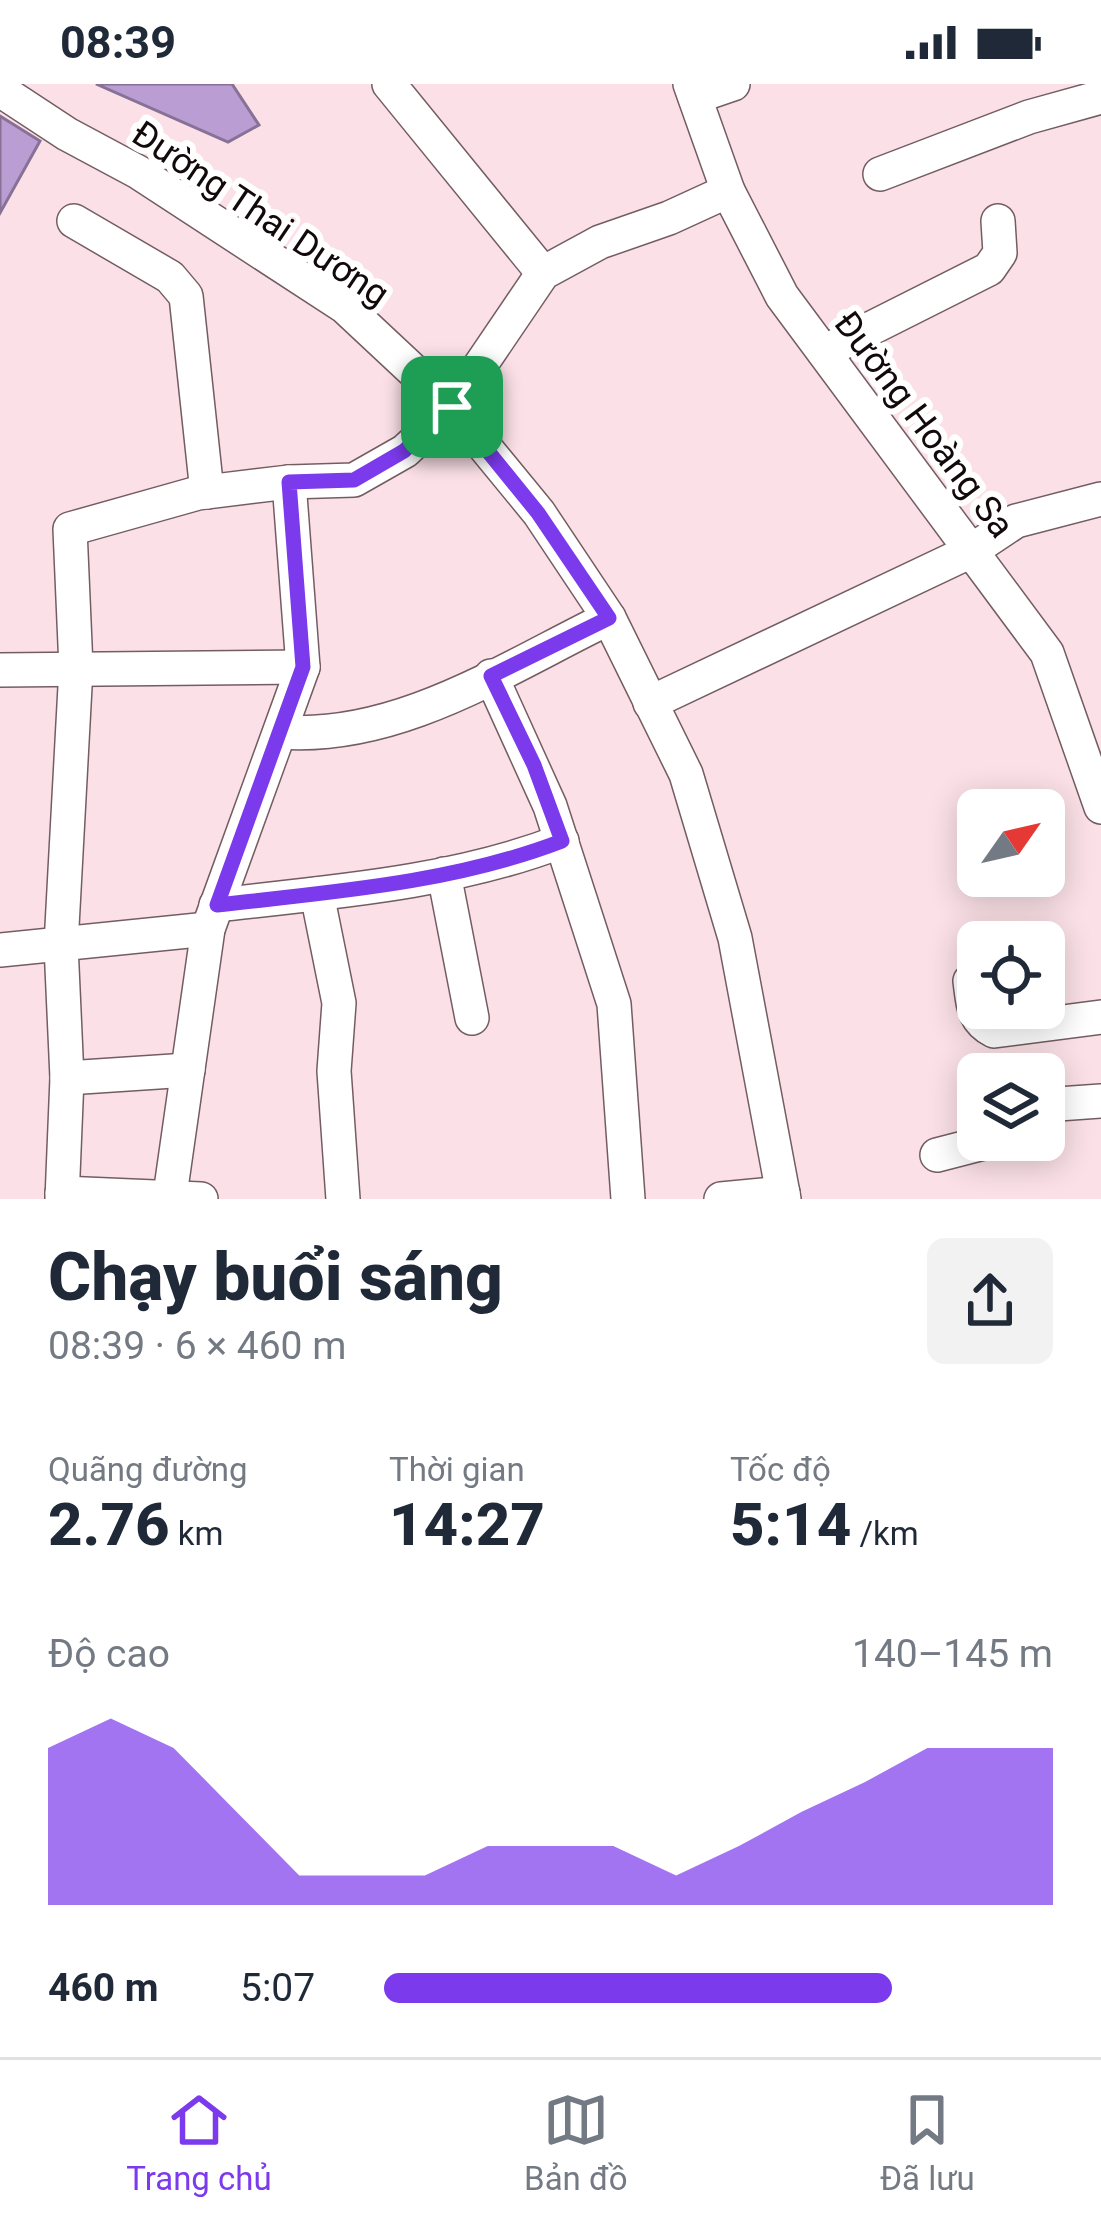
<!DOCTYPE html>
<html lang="vi">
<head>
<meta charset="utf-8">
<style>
  :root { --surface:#fff; --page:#f2f2f3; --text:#1f2937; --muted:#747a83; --line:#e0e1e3; --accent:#7c3aed }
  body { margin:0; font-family:Roboto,sans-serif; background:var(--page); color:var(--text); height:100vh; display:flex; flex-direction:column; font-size:45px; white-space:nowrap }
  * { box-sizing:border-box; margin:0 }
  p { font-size:39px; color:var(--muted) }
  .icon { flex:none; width:66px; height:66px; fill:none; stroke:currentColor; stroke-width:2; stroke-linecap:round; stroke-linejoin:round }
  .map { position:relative; height:1115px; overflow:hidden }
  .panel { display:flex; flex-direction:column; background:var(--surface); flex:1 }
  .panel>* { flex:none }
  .needle { width:78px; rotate:56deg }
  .controls { position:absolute; left:957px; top:705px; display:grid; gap:24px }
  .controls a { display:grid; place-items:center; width:108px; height:108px; border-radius:18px; background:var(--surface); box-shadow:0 6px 30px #0003; font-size:60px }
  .pin { position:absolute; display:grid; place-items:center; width:102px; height:102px; color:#fff; margin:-51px; border-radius:24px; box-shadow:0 6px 18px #0006 }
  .round { display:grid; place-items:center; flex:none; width:126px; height:126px; border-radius:18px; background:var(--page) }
  .overview { display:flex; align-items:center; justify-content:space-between; height:204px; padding:0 48px }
  h1 { font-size:66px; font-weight:800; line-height:90px }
  .metrics { display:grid; grid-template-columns:repeat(3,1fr); gap:18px; height:204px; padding:12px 48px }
  .metrics div { display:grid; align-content:center }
  .metrics b { font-size:60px; font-weight:800 }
  .metrics small { font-size:33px; font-weight:400 }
  .metrics p { font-size:33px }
  .chart { height:336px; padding:24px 48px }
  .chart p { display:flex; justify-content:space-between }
  .chart svg { width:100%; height:216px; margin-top:12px; fill:var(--accent); opacity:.7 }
  ul { padding:0 48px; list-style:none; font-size:39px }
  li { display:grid; grid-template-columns:192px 144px 1fr; align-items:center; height:90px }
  li i { height:30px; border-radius:15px; background:var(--accent) }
  .status { display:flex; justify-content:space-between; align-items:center; height:84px; padding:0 60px; background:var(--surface); direction:ltr }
  .status svg { height:33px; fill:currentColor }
  .tab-bar { display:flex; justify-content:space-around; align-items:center; height:168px; border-top:3px solid var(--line); background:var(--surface); font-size:33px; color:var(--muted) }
  .tab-bar a { display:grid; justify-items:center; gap:6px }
  .tab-bar .on { color:var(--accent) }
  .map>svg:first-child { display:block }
  .water { fill:#ba9dd2; stroke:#887196; stroke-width:3 }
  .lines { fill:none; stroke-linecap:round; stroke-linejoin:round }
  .minor-casing { stroke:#735d62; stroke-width:36 }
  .minor { stroke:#fff; stroke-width:33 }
  .route-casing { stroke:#fff; stroke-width:24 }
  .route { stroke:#7c3aed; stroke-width:15 }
  .labels { text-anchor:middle; stroke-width:12; stroke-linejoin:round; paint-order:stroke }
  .street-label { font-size:36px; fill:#12090b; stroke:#fff }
</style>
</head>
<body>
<div class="status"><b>08:39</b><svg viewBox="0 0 49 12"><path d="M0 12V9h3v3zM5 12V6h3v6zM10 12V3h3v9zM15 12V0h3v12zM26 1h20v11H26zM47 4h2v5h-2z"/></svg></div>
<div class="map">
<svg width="1101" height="1115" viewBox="0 0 1101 1115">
  <rect width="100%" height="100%" fill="#fbe1e7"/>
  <g class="water">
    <path d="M 96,0 L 232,0 L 259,41 L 228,58 Z"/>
    <path d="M 0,32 L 40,57 L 0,129 Z"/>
  </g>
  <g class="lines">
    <defs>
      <g id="minor">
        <path d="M 389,0 L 543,189"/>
        <path d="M 690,0 L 728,107 L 782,212 L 1047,569 L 1101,723"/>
        <path d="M 0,6 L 67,50 L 138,88 L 345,223 L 452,323 L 539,429 L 609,534 L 686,690 L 735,854 L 784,1115"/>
        <path d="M 695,13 L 733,0"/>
        <path d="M 880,90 L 1029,33 L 1101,13"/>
        <path d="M 74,137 L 170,193 L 186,212 L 207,408"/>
        <path d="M 824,268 L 989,185 L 1000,169 L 998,137"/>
        <path d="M 0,586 L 303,583"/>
        <path d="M 491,592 L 550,722 L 614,920 L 628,1115"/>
        <path d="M 650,619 L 971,467 L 1016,437 L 1101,415"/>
        <path d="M 280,648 C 398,657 506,584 609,534"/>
        <path d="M 444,790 L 472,934"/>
        <path d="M 317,810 L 339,919 L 334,987 L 343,1115"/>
        <path d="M 216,821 C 332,808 453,799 562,757"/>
        <path d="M 0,866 L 208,845"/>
        <path d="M 970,897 C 973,919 972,936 994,947 L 1101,933"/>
        <path d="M 67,994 L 188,986"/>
        <path d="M 1044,1021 L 1101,1017"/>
        <path d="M 937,1071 L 995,1056"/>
        <path d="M 62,1109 L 201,1115"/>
        <path d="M 170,1111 L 208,845 L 303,583 L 289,398"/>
        <path d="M 62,1115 L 67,994 L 61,861 L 76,584 L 70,445 L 198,409 L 289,398 L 354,396 L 405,367 L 452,323 L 543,189 L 600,158 L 669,134 L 728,107"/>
        <path d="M 721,1115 L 783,1109"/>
      </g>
    </defs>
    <use href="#minor" class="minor-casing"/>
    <use href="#minor" class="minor"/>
  </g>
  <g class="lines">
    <defs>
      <path id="route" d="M 452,323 L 538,429 L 609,534 L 491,592 L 534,681 L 562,757 C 453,799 332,808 217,821 L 303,583 L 289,398 L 354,396 L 404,367 Z"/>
    </defs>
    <use href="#route" class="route-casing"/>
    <use href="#route" class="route"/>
  </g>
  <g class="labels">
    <g class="street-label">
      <text transform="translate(261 129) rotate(34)" y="13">Đường Thai Dương</text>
      <text transform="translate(925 340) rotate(53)" y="13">Đường Hoàng Sa</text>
    </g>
  </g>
</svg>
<div class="controls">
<a><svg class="needle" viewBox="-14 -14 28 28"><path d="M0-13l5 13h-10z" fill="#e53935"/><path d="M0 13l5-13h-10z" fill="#747a83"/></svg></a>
<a><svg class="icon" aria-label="locate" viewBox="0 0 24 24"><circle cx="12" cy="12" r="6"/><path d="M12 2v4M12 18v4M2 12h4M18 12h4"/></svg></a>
<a><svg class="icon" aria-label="layers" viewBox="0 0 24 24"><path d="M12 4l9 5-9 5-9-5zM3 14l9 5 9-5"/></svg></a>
</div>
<div class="pin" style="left:452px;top:323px;background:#1e9e55"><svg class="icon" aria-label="arrive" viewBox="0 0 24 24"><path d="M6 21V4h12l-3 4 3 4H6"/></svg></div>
</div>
<section class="panel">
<div class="overview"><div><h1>Chạy buổi sáng</h1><p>08:39 · 6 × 460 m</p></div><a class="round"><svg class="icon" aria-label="share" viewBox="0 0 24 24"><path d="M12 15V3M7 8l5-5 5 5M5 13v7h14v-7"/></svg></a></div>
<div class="metrics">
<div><p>Quãng đường</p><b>2.76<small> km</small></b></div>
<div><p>Thời gian</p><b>14:27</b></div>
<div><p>Tốc độ</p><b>5:14<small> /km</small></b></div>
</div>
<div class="chart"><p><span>Độ cao</span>140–145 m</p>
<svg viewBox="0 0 160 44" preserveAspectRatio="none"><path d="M0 44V12L10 6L20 12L30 25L40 38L50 38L60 38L70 32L80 32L90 32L100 38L110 32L120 25L130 19L140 12L150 12L160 12V44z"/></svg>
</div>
<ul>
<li><b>460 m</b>5:07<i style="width:76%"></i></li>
</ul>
</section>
<nav class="tab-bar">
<a class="on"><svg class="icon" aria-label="home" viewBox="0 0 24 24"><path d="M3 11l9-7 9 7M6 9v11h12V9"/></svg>Trang chủ</a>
<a><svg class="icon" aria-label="map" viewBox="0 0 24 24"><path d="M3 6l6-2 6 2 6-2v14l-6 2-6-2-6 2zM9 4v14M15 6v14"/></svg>Bản đồ</a>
<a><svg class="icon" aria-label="saved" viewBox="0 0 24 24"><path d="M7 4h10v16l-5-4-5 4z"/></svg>Đã lưu</a>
</nav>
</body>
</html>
